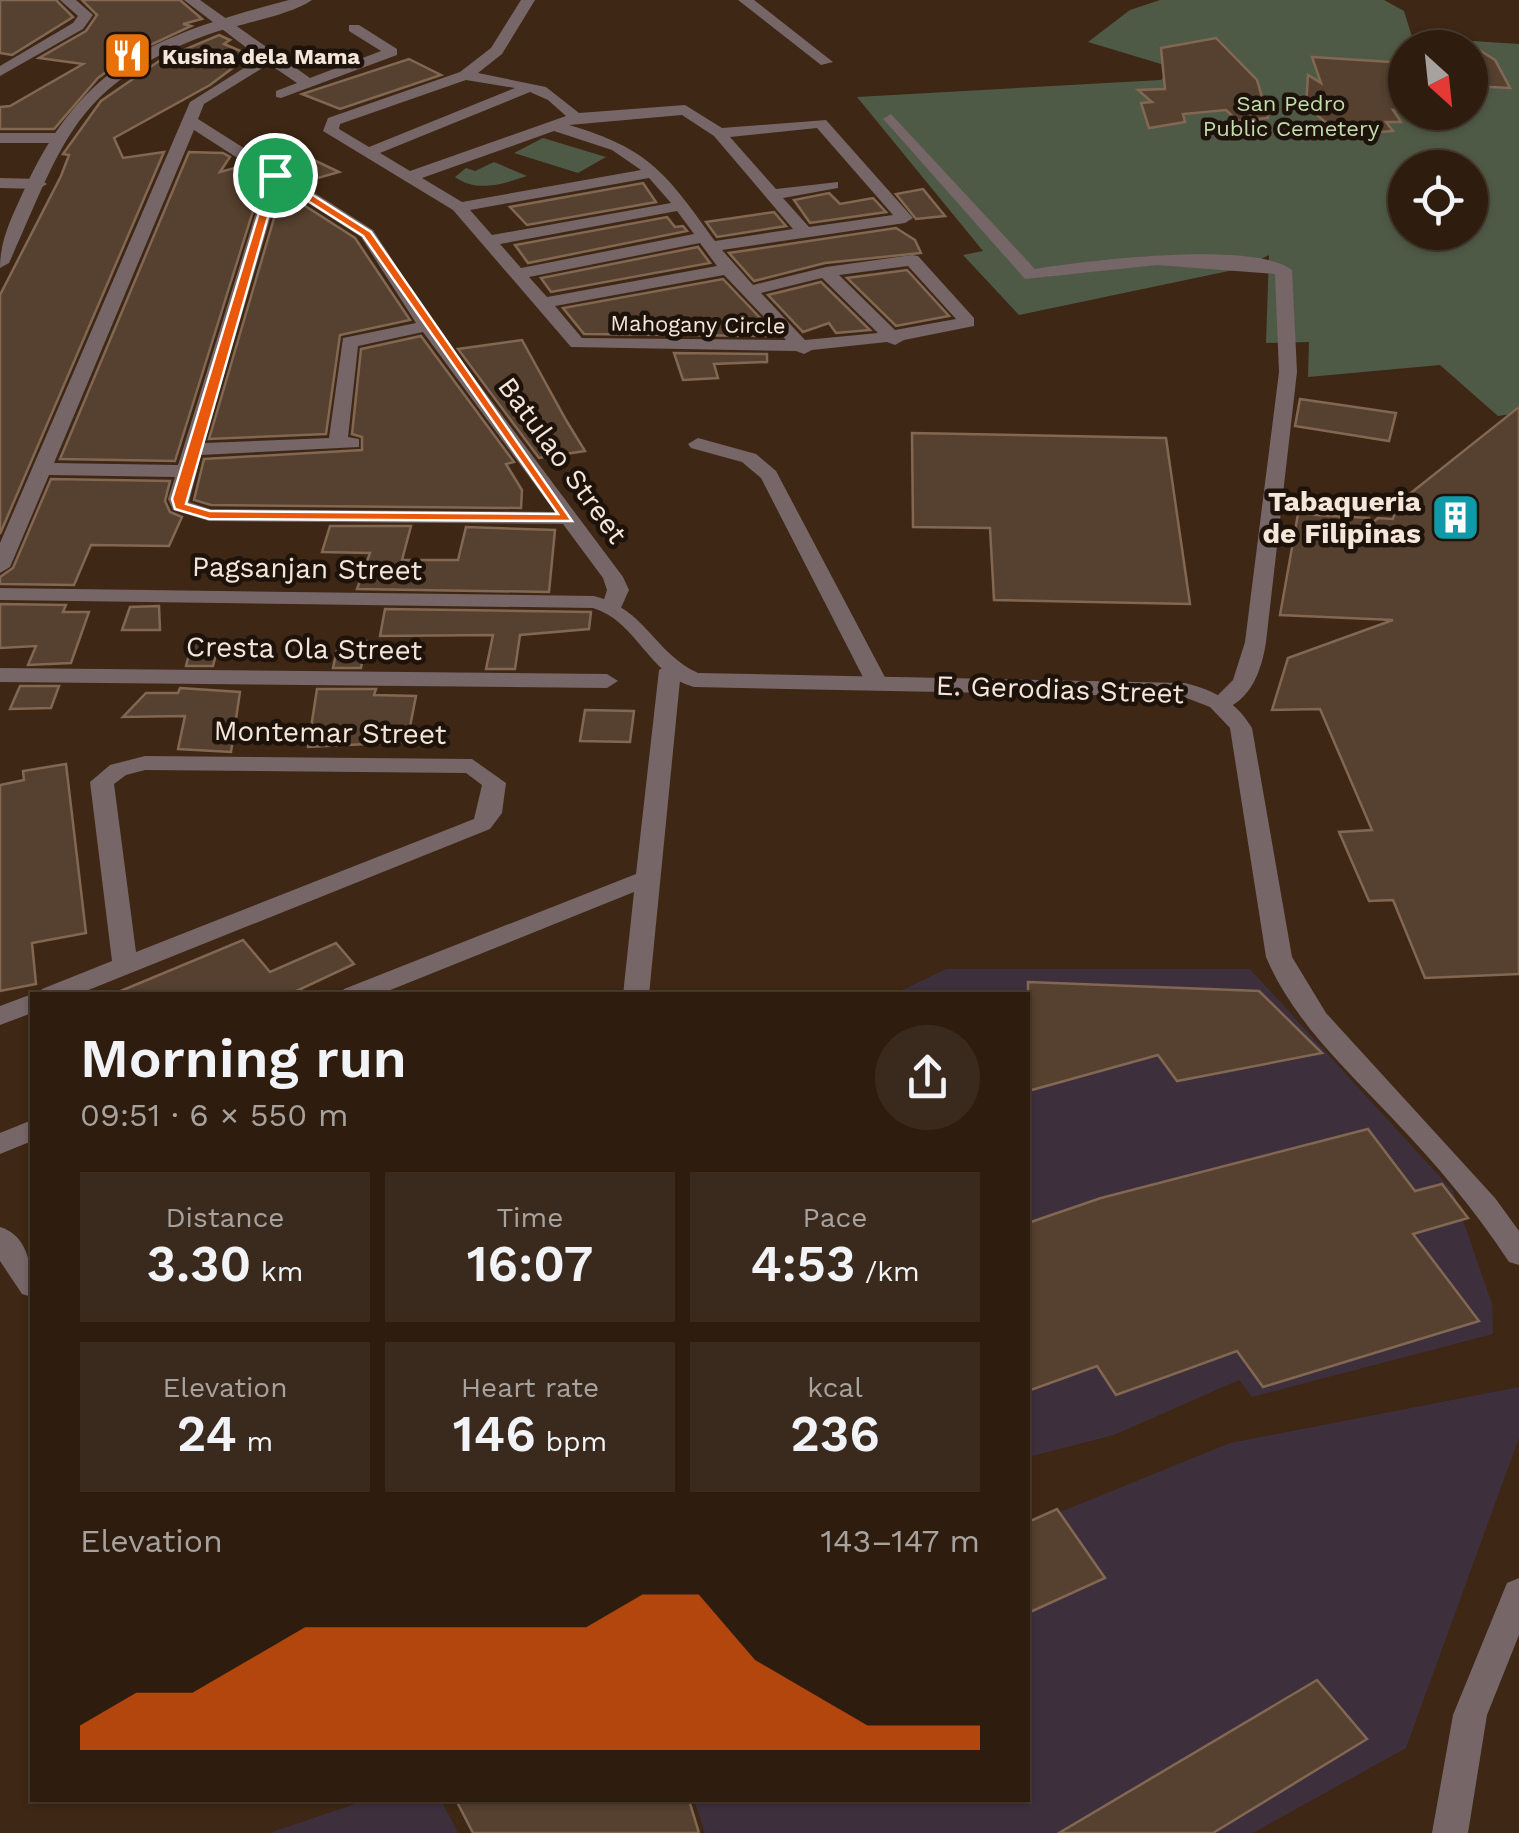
<!DOCTYPE html>
<html lang="en">
<head>
<meta charset="utf-8">
<style>
  :root { --surface:#2e1d0f; --page:#3a2a1d; --text:#f1f3f6; --muted:#a7a29e; --line:#493b2f; --accent:#ea580c }
  body { margin:0; font-family:"Work Sans",sans-serif; background:var(--page); color:var(--text); height:100vh; display:flex; flex-direction:column; font-size:38px; white-space:nowrap }
  * { box-sizing:border-box; margin:0 }
  p { font-size:32px; color:var(--muted) }
  .icon { flex:none; width:55px; height:55px; fill:none; stroke:currentColor; stroke-width:2; stroke-linecap:round; stroke-linejoin:round }
  .map { position:relative; flex:1; overflow:hidden }
  .drawer { position:absolute; left:30px; top:992px; width:1000px; height:810px; display:flex; flex-direction:column; background:var(--surface); border-radius:0px; box-shadow:0 2px 8px #0004,0 0 0 2px var(--line) }
  .drawer>* { flex:none }
  .needle { width:65px; rotate:153deg }
  .tools { position:absolute; left:1388px; top:30px; display:grid; gap:20px }
  .tools a { display:grid; place-items:center; width:100px; height:100px; border-radius:50%; background:var(--surface); box-shadow:0 2px 8px #0004,0 0 0 2px var(--line); font-size:50px }
  .pin { position:absolute; display:grid; place-items:center; width:85px; height:85px; color:#fff; margin:-42px; border:5px solid #fff; border-radius:50%; box-shadow:0 2px 10px #0007 }
  .round { display:grid; place-items:center; flex:none; width:105px; height:105px; border-radius:52px; background:var(--page) }
  .summary { display:flex; align-items:center; justify-content:space-between; height:170px; padding:0 50px }
  h1 { font-size:55px; font-weight:600; line-height:75px }
  .figures { display:grid; grid-template-columns:repeat(3,1fr); gap:15px; height:170px; padding:10px 50px }
  .figures div { display:grid; align-content:center; border-radius:0px; background:var(--page); text-align:center }
  .figures b { font-size:50px; font-weight:600 }
  .figures small { font-size:28px; font-weight:400 }
  .figures p { font-size:28px }
  .chart { height:280px; padding:20px 50px }
  .chart p { display:flex; justify-content:space-between }
  .chart svg { width:100%; height:180px; margin-top:10px; fill:var(--accent); opacity:.7 }
  .map>svg:first-child { display:block }
  .industrial { fill:#3e2f3c }
  .green { fill:#4f5a46; fill-rule:evenodd }
  .building { fill:#56402f; stroke:#826853; stroke-width:2.5 }
  .lines { fill:none; stroke-linecap:round; stroke-linejoin:round }
  .minor { fill:#766667; fill-rule:evenodd }
  .tertiary { fill:#766667; fill-rule:evenodd }
  .route { fill:#ea580c; stroke:#fff; stroke-width:2.5; fill-rule:evenodd }
  .labels { text-anchor:middle; stroke-width:9; stroke-linejoin:round; paint-order:stroke }
  .far-poi-label { font-size:22px; font-weight:bold; fill:#f5e6da; stroke:#1d130b; text-anchor:start }
  .far-park-label { font-size:22px; fill:#c2dcac; stroke:#1d130b }
  .far-street-label { font-size:22px; fill:#f5e6da; stroke:#1d130b }
  .street-label { font-size:28px; fill:#f5e6da; stroke:#1d130b }
  .poi-label { font-size:28px; font-weight:bold; fill:#f5e6da; stroke:#1d130b; text-anchor:end }
</style>
</head>
<body>
<div class="map">
<svg width="1519" height="1833" viewBox="0 0 1519 1833">
  <rect width="100%" height="100%" fill="#3e2714"/>
  <g class="industrial">
    <path d="M 946,969 L 1250,969 L 1453,1191 L 1492,1304 L 1493,1334 L 1252,1397 L 1239,1380 L 1114,1435 L 1028,1457 L 1028,995 L 892,995 Z"/>
    <path d="M 1519,1387 L 1519,1438 L 1406,1748 L 1253,1833 L 705,1833 L 694,1800 L 1028,1800 L 1028,1525 L 1230,1443 Z"/>
    <path d="M 367,1800 L 441,1800 L 458,1833 L 269,1833 Z"/>
  </g>
  <g class="green">
    <path d="M 1160,0 L 1384,0 L 1404,11 L 1412,37 L 1519,44 L 1519,413 L 1498,416 L 1440,365 L 1308,377 L 1309,342 L 1266,343 L 1269,255 L 1243,268 L 1019,315 L 963,255 L 983,251 L 857,97 L 1161,80 L 1171,67 L 1088,42 L 1130,10 ZM 1405,48 L 1470,48 L 1470,112 L 1405,112 ZM 1405,168 L 1470,168 L 1470,232 L 1405,232 Z"/>
    <path d="M 543,138 L 606,157 L 578,173 L 514,153 Z"/>
    <path d="M 494,162 L 527,176 C 503,184 477,193 455,177 L 466,168 L 475,171 Z"/>
  </g>
  <g class="building">
    <path d="M 0,0 L 56,0 L 73,17 L 12,55 L 0,53 Z"/>
    <path d="M 82,0 L 180,0 L 202,19 L 183,24 L 191,26 L 129,55 L 98,78 L 54,129 L 0,129 L 0,107 L 10,106 L 83,64 L 39,58 L 86,31 L 97,15 Z"/>
    <path d="M 219,35 L 230,40 L 224,44 L 250,55 L 210,85 L 114,138 L 123,158 L 164,152 L 0,534 L 0,295 L 61,176 L 69,155 L 63,154 L 101,101 L 162,59 Z"/>
    <path d="M 1216,38 L 1257,80 L 1268,118 L 1238,121 L 1226,110 L 1183,114 L 1185,122 L 1149,128 L 1141,103 L 1152,102 L 1138,90 L 1165,89 L 1161,48 Z"/>
    <path d="M 1470,44 L 1495,60 L 1510,88 L 1470,86 Z"/>
    <path d="M 1312,57 L 1391,62 L 1405,57 L 1405,111 L 1393,110 L 1401,122 L 1386,122 L 1393,131 L 1341,135 L 1306,106 L 1308,75 L 1321,83 Z"/>
    <path d="M 409,59 L 441,75 L 340,109 L 302,94 Z"/>
    <path d="M 189,152 L 223,153 L 230,157 L 220,172 L 242,166 L 263,179 L 175,461 L 60,459 Z"/>
    <path d="M 297,152 L 339,172 L 304,182 L 268,159 Z"/>
    <path d="M 643,183 L 656,202 L 527,225 L 510,207 Z"/>
    <path d="M 923,189 L 945,216 L 916,219 L 896,194 Z"/>
    <path d="M 282,191 L 355,238 L 410,320 L 340,335 L 326,434 L 209,439 Z"/>
    <path d="M 829,193 L 840,204 L 873,198 L 886,212 L 810,223 L 794,200 Z"/>
    <path d="M 774,212 L 786,226 L 717,237 L 706,222 Z"/>
    <path d="M 667,217 L 675,227 L 683,226 L 687,231 L 528,263 L 515,245 Z"/>
    <path d="M 896,228 L 915,240 L 921,253 L 825,263 L 754,281 L 729,253 Z"/>
    <path d="M 698,247 L 710,263 L 551,292 L 541,278 Z"/>
    <path d="M 907,270 L 949,316 L 896,326 L 847,278 Z"/>
    <path d="M 723,279 L 765,323 L 766,336 L 584,334 L 563,308 Z"/>
    <path d="M 821,282 L 870,330 L 836,333 L 829,323 L 803,332 L 768,295 Z"/>
    <path d="M 421,336 L 514,462 L 506,464 L 522,490 L 521,508 L 211,505 L 194,500 L 204,459 L 362,450 L 362,437 L 352,434 L 361,349 Z"/>
    <path d="M 522,340 L 566,420 L 585,451 L 539,458 L 458,349 Z"/>
    <path d="M 674,353 L 767,354 L 767,362 L 714,364 L 718,378 L 683,380 Z"/>
    <path d="M 1300,399 L 1396,413 L 1389,441 L 1295,426 Z"/>
    <path d="M 1519,407 L 1519,974 L 1425,978 L 1393,900 L 1369,901 L 1339,832 L 1372,830 L 1320,709 L 1272,710 L 1288,658 L 1393,620 L 1280,615 L 1298,514 L 1369,518 L 1366,528 L 1378,518 L 1393,519 L 1397,504 Z"/>
    <path d="M 912,433 L 1166,438 L 1190,604 L 994,600 L 990,528 L 913,527 Z"/>
    <path d="M 51,479 L 170,481 L 165,501 L 170,512 L 182,517 L 169,546 L 91,545 L 74,585 L 0,584 L 0,577 L 13,568 Z"/>
    <path d="M 330,526 L 411,526 L 402,560 L 458,560 L 466,527 L 555,530 L 549,592 L 357,589 L 370,553 L 322,552 Z"/>
    <path d="M 0,604 L 66,605 L 63,612 L 89,612 L 71,663 L 28,665 L 36,646 L 0,648 Z"/>
    <path d="M 159,606 L 160,630 L 122,630 L 130,607 Z"/>
    <path d="M 385,609 L 591,612 L 589,629 L 520,635 L 515,669 L 486,669 L 493,635 L 380,636 Z"/>
    <path d="M 339,641 L 366,641 L 361,668 L 333,668 Z"/>
    <path d="M 192,642 L 219,642 L 213,666 L 186,666 Z"/>
    <path d="M 20,686 L 59,686 L 51,708 L 10,709 Z"/>
    <path d="M 180,688 L 240,692 L 231,752 L 178,749 L 185,716 L 123,717 L 146,693 L 178,693 Z"/>
    <path d="M 317,689 L 376,689 L 374,695 L 416,696 L 407,742 L 308,747 Z"/>
    <path d="M 585,710 L 634,711 L 630,742 L 580,741 Z"/>
    <path d="M 66,764 L 86,933 L 32,943 L 36,984 L 0,991 L 0,785 L 24,780 L 23,771 Z"/>
    <path d="M 243,940 L 270,972 L 336,943 L 354,964 L 288,995 L 111,995 Z"/>
    <path d="M 1028,982 L 1259,991 L 1322,1053 L 1177,1081 L 1158,1055 L 1028,1091 Z"/>
    <path d="M 1368,1129 L 1415,1191 L 1442,1184 L 1468,1218 L 1413,1234 L 1479,1321 L 1263,1387 L 1237,1351 L 1116,1395 L 1097,1366 L 1028,1391 L 1028,1223 L 1101,1198 Z"/>
    <path d="M 1057,1509 L 1105,1578 L 1028,1613 L 1028,1522 Z"/>
    <path d="M 1317,1680 L 1367,1739 L 1213,1833 L 1059,1833 Z"/>
    <path d="M 456,1800 L 689,1800 L 699,1833 L 473,1833 Z"/>
  </g>
  <g class="lines">
    <g class="minor">
      <path d="M 60,0 L 76,0 L 93,15 L 83,29 L 0,76 L 0,66 L 73,23 L 78,16 Z"/>
      <path d="M 184,0 L 200,0 L 310,78 L 381,51 L 349,31 L 349,25 L 359,25 L 397,49 L 397,55 L 281,98 L 276,97 L 276,91 L 297,83 L 269,64 L 204,104 L 198,119 L 373,230 L 434,324 L 623,577 L 629,590 L 620,610 L 613,612 L 602,606 L 607,590 L 603,578 L 563,524 L 209,521 L 173,510 L 168,499 L 175,477 L 49,475 L 10,567 L 0,573 L 0,543 L 190,102 L 260,58 ZM 194,130 L 267,177 L 178,465 L 54,463 ZM 280,185 L 361,237 L 416,323 L 343,338 L 329,438 L 204,443 ZM 423,332 L 555,512 L 210,509 L 189,502 L 201,455 L 359,447 L 359,439 L 348,437 L 358,346 Z"/>
      <path d="M 521,0 L 535,0 L 502,54 L 478,73 L 546,87 L 579,113 L 685,105 L 722,128 L 826,120 L 913,218 L 905,223 L 722,250 L 753,285 L 826,267 L 912,255 L 918,256 L 974,318 L 974,326 L 904,340 L 895,345 L 887,342 L 812,350 L 804,354 L 796,351 L 571,347 L 453,210 L 323,131 L 328,118 L 460,72 L 491,48 ZM 466,80 L 515,88 L 369,147 L 339,129 L 340,124 ZM 530,92 L 548,100 L 566,116 L 410,171 L 380,153 ZM 682,115 L 714,136 L 793,229 L 715,241 C 667,175 651,149 569,125 ZM 817,128 L 893,215 L 809,227 L 783,198 L 838,188 L 838,182 L 776,189 L 730,137 ZM 554,131 L 612,150 L 641,170 L 462,202 L 422,178 ZM 649,178 L 671,203 L 492,235 L 470,210 ZM 677,211 L 694,234 L 521,268 L 500,244 ZM 700,243 L 717,266 L 547,297 L 529,277 ZM 908,266 L 956,319 L 895,330 L 839,275 ZM 724,275 L 786,340 L 582,338 L 555,306 ZM 822,278 L 878,333 L 805,340 L 761,293 Z"/>
      <path d="M 738,0 L 754,0 L 833,62 L 821,65 Z"/>
      <path d="M 891,114 L 1035,269 C 1086,261 1253,240 1292,270 L 1297,372 L 1266,642 C 1262,669 1251,702 1221,710 L 1210,703 L 1233,680 L 1245,642 L 1279,372 L 1275,274 L 1157,265 L 1025,279 L 886,122 L 883,119 Z"/>
      <path d="M 0,133 L 60,133 L 68,138 L 60,143 L 0,143 Z"/>
      <path d="M 0,178 L 39,179 L 47,184 L 39,189 L 0,188 Z"/>
      <path d="M 698,438 L 756,454 L 776,471 L 888,683 L 885,688 L 877,690 L 866,683 L 761,478 L 742,462 L 691,448 L 688,444 Z"/>
      <path d="M 670,663 L 681,670 L 649,995 L 623,995 L 634,892 L 378,995 L 340,995 L 344,989 L 636,874 L 659,670 Z"/>
      <path d="M 0,668 L 607,674 L 618,681 L 607,688 L 0,682 Z"/>
      <path d="M 145,756 L 472,759 L 506,783 L 502,813 L 490,829 L 76,995 L 38,995 L 42,989 L 112,961 L 90,782 L 110,765 ZM 145,770 L 466,773 L 482,785 L 474,819 L 136,952 L 114,784 L 126,775 Z"/>
      <path d="M 32,994 L 35,995 L 32,1013 L 0,1025 L 0,1006 Z"/>
      <path d="M 32,1120 L 32,1141 L 0,1154 L 0,1133 Z"/>
      <path d="M 0,1227 C 30,1236 32,1271 32,1297 L 22,1294 L 0,1261 Z"/>
    </g>
    <g class="tertiary">
      <path d="M 289,0 L 312,0 C 287,17 235,24 204,36 C 72,86 63,145 9,263 L 0,268 C 0,238 13,215 25,188 C 84,60 160,34 289,0 Z"/>
      <path d="M 0,588 L 594,596 C 646,609 654,653 698,673 L 1185,683 C 1215,691 1236,701 1252,728 L 1292,957 L 1326,1013 L 1495,1198 L 1519,1231 L 1519,1265 L 1509,1262 C 1475,1210 1436,1164 1393,1119 C 1346,1069 1293,1021 1266,957 L 1230,728 L 1210,707 L 1184,697 L 694,687 C 648,675 637,621 593,608 L 0,600 Z"/>
      <path d="M 1519,1578 L 1519,1635 L 1487,1715 L 1468,1833 L 1432,1833 L 1453,1715 L 1507,1583 Z"/>
    </g>
  </g>
  <path class="route" d="M 271,173 L 278,173 L 371,232 L 572,521 L 209,519 L 175,509 L 172,499 ZM 278,182 L 363,236 L 558,514 L 210,511 L 186,504 Z"/>
  <defs>
    <symbol id="restaurant-square" viewBox="-11 -11 22 22"><rect x="-9" y="-9" width="18" height="18" rx="4" fill="#e8710a" stroke="#1d130b"/><path d="M-5-6h1v4h1v-4h1v4h1v-4h1v5L-1.5 .5V6h-2V.5L-5-1ZM5-6V6H3V1.5H1.5Q1.5-4 5-6Z" fill="#fff"/></symbol>
    <symbol id="building-square" viewBox="-11 -11 22 22"><rect x="-9" y="-9" width="18" height="18" rx="4" fill="#0f9aa8" stroke="#1d130b"/><path d="M-4-6H4V6H1V3H-1V6H-4ZM-2.5-4.3h1.7v1.8h-1.7ZM.8-4.3h1.7v1.8H.8ZM-2.5-1h1.7V.8h-1.7ZM.8-1h1.7V.8H.8Z" fill="#fff"/></symbol>
  </defs>
  <g fill-rule="evenodd">
    <use href="#restaurant-square" x="100" y="28" width="55" height="55"/>
    <use href="#building-square" x="1428" y="490" width="55" height="55"/>
  </g>
  <g class="labels">
    <g class="far-poi-label">
      <text x="162" y="64">Kusina dela Mama</text>
    </g>
    <g class="far-park-label">
      <text x="1291" y="111">San Pedro<tspan x="1291" dy="25">Public Cemetery</tspan></text>
    </g>
    <g class="far-street-label">
      <text transform="translate(698 324) rotate(1)" y="8">Mahogany Circle</text>
    </g>
    <g class="street-label">
      <text transform="translate(563 460) rotate(54)" y="10">Batulao Street</text>
      <text transform="translate(307 568) rotate(1)" y="10">Pagsanjan Street</text>
      <text transform="translate(304 648) rotate(1)" y="10">Cresta Ola Street</text>
      <text transform="translate(1060 689) rotate(2)" y="10">E. Gerodias Street</text>
      <text transform="translate(330 732) rotate(1)" y="10">Montemar Street</text>
    </g>
    <g class="poi-label">
      <text x="1421" y="511">Tabaqueria<tspan x="1421" dy="32">de Filipinas</tspan></text>
    </g>
  </g>
</svg>
<div class="tools">
<a><svg class="needle" viewBox="-14 -14 28 28"><path d="M0-13l5 13h-10z" fill="#e53935"/><path d="M0 13l5-13h-10z" fill="#a7a29e"/></svg></a>
<a><svg class="icon" aria-label="locate" viewBox="0 0 24 24"><circle cx="12" cy="12" r="6"/><path d="M12 2v4M12 18v4M2 12h4M18 12h4"/></svg></a>
</div>
<div class="pin" style="left:275px;top:175px;background:#1e9e55"><svg class="icon" aria-label="arrive" viewBox="0 0 24 24"><path d="M6 21V4h12l-3 4 3 4H6"/></svg></div>
<section class="drawer">
<div class="summary"><div><h1>Morning run</h1><p>09:51 · 6 × 550 m</p></div><a class="round"><svg class="icon" aria-label="share" viewBox="0 0 24 24"><path d="M12 15V3M7 8l5-5 5 5M5 13v7h14v-7"/></svg></a></div>
<div class="figures">
<div><p>Distance</p><b>3.30<small> km</small></b></div>
<div><p>Time</p><b>16:07</b></div>
<div><p>Pace</p><b>4:53<small> /km</small></b></div>
</div>
<div class="figures">
<div><p>Elevation</p><b>24<small> m</small></b></div>
<div><p>Heart rate</p><b>146<small> bpm</small></b></div>
<div><p>kcal</p><b>236</b></div>
</div>
<div class="chart"><p><span>Elevation</span>143–147 m</p>
<svg viewBox="0 0 160 44" preserveAspectRatio="none"><path d="M0 44V38L10 30L20 30L30 22L40 14L50 14L60 14L70 14L80 14L90 14L100 6L110 6L120 22L130 30L140 38L150 38L160 38V44z"/></svg>
</div>
</section>
</div>
</body>
</html>
